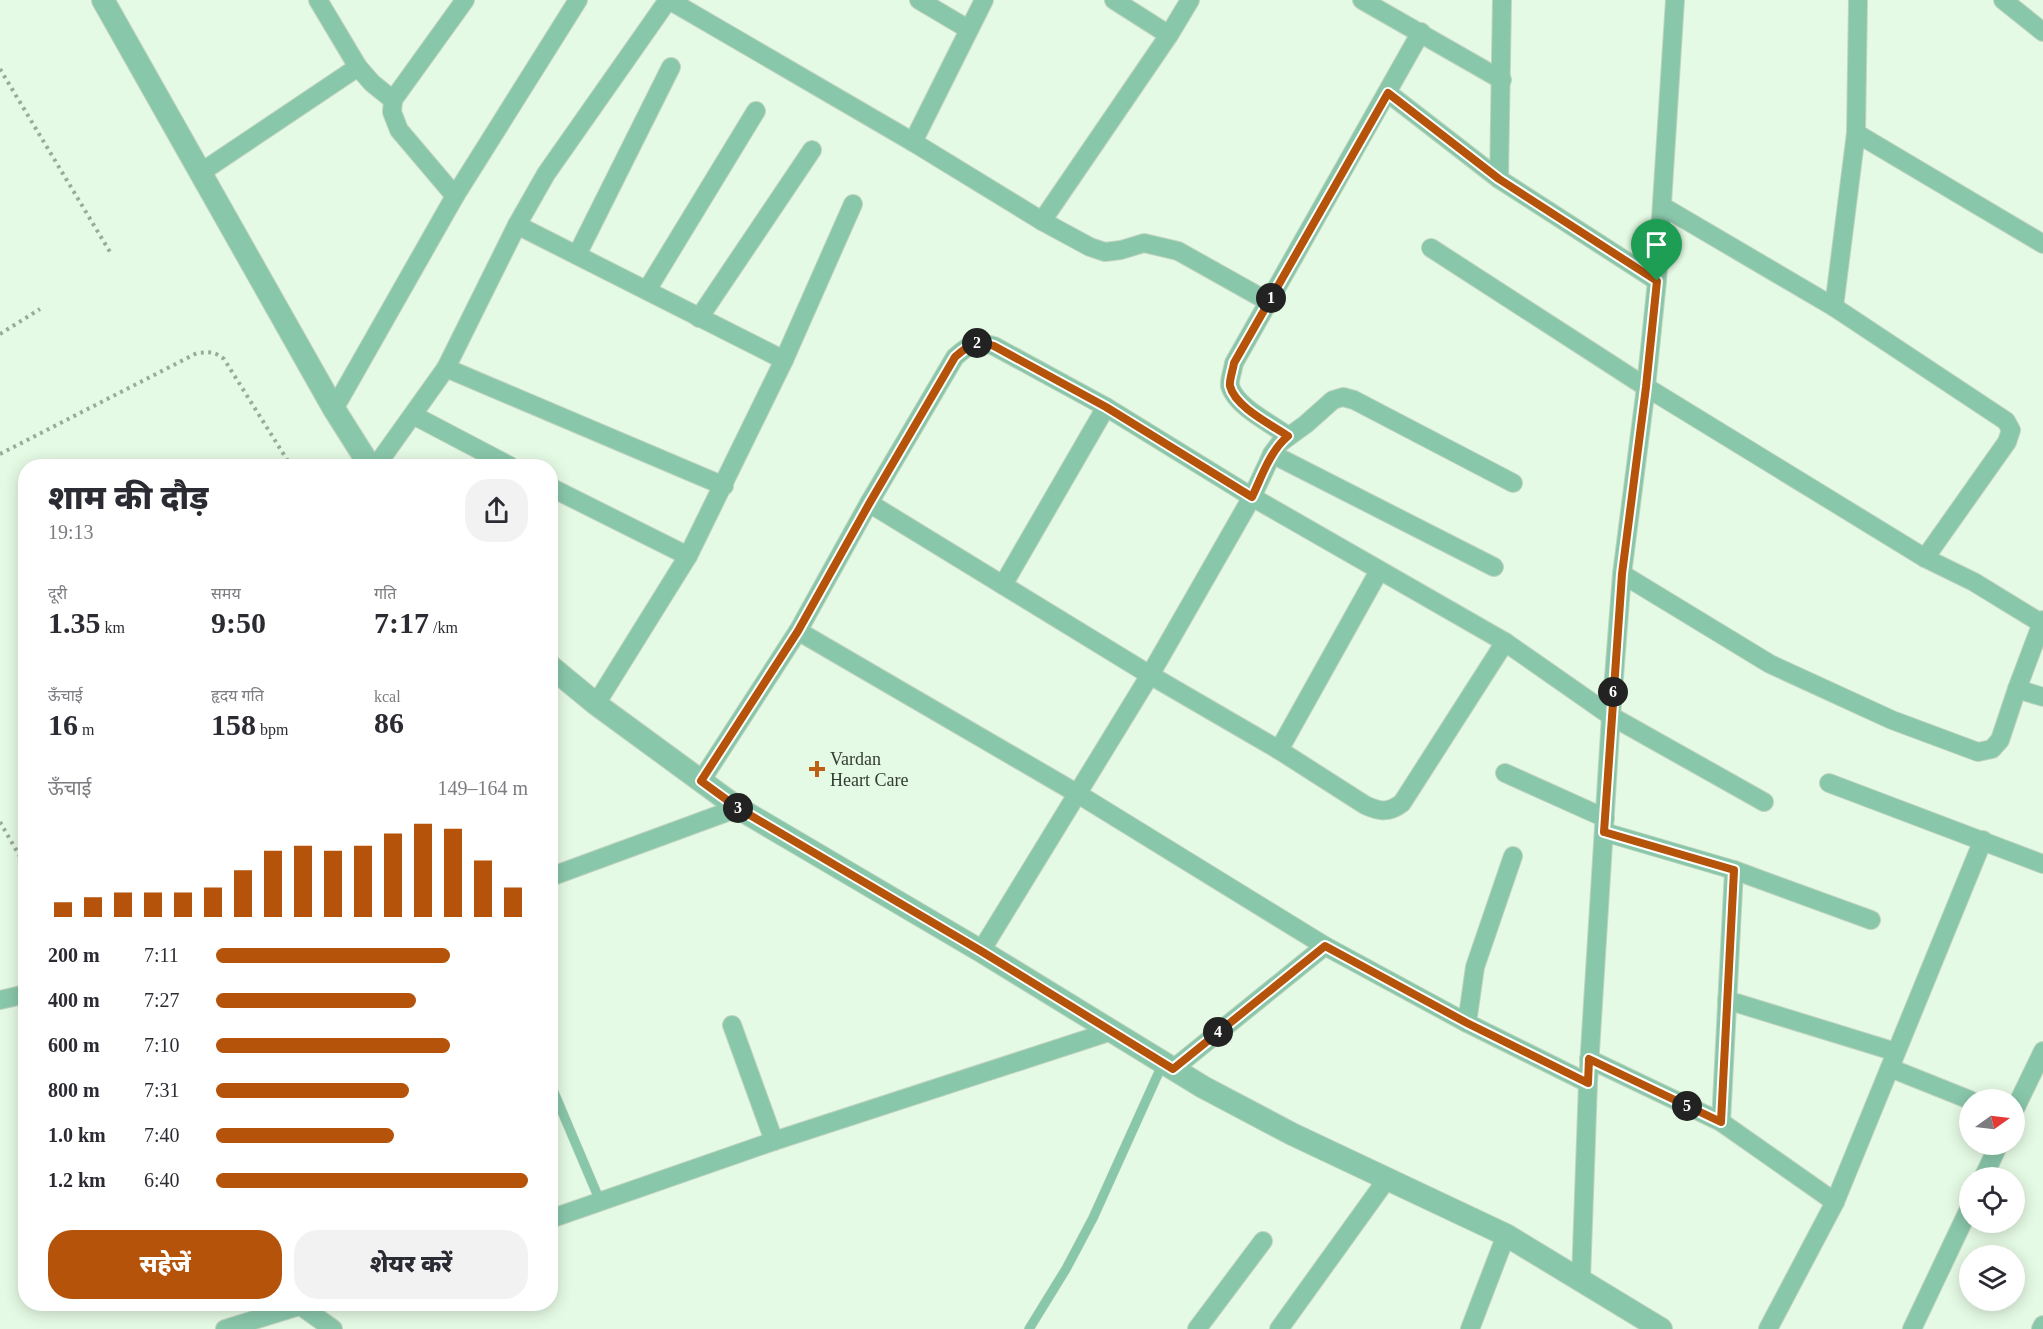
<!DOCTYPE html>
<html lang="hi">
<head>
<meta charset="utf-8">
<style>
  :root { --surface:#fff; --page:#f2f2f3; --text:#2b2b33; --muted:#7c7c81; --accent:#b45309 }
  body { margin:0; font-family:"Times New Roman","Noto Sans Devanagari",serif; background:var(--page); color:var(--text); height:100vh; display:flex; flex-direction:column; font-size:22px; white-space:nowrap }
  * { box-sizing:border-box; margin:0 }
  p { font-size:20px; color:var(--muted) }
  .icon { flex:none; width:33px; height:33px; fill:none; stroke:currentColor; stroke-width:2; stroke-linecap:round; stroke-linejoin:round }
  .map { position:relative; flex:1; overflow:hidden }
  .details { position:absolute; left:18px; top:459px; width:540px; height:852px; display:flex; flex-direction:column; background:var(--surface); border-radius:24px; box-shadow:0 3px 15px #0003 }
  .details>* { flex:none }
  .needle { width:39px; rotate:76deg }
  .buttons { position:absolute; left:1959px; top:1089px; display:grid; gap:12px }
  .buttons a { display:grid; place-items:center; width:66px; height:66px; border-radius:50%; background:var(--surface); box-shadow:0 3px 15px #0003; font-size:30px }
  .pin { position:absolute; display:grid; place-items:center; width:51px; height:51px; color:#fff; margin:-62px -26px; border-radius:50% 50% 50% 0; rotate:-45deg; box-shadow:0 0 6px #0007 }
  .pin .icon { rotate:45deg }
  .km { position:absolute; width:30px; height:30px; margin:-15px; border-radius:50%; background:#222; color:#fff; font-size:16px; line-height:30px; text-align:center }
  .round { display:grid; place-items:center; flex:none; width:63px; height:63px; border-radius:24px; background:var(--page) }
  .summary { display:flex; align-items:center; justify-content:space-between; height:102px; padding:0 30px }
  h1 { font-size:33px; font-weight:800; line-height:45px }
  .figures { display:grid; grid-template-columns:repeat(3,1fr); gap:9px; height:102px; padding:6px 30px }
  .figures div { display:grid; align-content:center }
  .figures b { font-size:30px; font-weight:800 }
  .figures small { font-size:16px; font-weight:400 }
  .figures p { font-size:16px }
  .chart { height:168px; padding:12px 30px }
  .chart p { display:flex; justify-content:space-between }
  .chart svg { width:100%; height:108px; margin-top:6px; stroke:var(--accent); stroke-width:6 }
  .primary-button { display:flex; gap:12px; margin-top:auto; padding:12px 30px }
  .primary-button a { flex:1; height:69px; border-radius:24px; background:var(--accent); color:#fff; font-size:24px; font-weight:800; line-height:69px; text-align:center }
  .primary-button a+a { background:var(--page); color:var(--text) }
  ul { padding:0 30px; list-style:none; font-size:20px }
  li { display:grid; grid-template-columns:96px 72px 1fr; align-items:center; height:45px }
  li i { height:15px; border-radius:8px; background:var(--accent) }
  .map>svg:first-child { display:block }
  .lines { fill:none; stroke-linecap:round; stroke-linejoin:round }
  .service-casing { stroke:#c1d4c1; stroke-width:10 }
  .minor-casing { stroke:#c1d4c1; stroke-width:20 }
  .tertiary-casing { stroke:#c1d4c1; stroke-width:24 }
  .path { stroke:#9baa9a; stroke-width:4; stroke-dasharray:3 4.5; stroke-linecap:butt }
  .service { stroke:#89c7aa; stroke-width:9 }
  .minor { stroke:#89c7aa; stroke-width:18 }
  .tertiary { stroke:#89c7aa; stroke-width:22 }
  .route-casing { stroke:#fff; stroke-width:12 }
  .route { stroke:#b45309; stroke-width:8 }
  .poi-dot { fill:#be6014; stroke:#e5fae4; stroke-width:2 }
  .labels { text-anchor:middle; stroke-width:4.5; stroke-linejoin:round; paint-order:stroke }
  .poi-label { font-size:18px; fill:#333b33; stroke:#e5fae4; text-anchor:start }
</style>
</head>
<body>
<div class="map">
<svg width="2043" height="1329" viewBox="0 0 2043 1329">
  <rect width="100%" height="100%" fill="#e5fae4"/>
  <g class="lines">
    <defs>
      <g id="service">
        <path d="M 550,1083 L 600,1201"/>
        <path d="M 1029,1329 L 1066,1269 L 1093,1218 L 1163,1063"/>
      </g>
      <g id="minor">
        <path d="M 318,0 L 358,67 L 372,83 L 393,100 L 392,112 L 399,130 L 455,196"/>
        <path d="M 669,0 L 913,142 L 1042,221 L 1090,247 L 1105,252 L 1121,250 L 1144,243 L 1178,251 L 1269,302"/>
        <path d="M 919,0 L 968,29"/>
        <path d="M 1114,0 L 1169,35"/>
        <path d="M 1362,0 L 1502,80"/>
        <path d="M 2003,0 L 2043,32"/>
        <path d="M 1388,93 L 1499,179 L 1657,281"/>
        <path d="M 393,100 L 465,0"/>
        <path d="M 1856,133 L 2043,244"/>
        <path d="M 913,142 L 984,0"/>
        <path d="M 200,173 L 358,67"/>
        <path d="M 1499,179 L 1502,0"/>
        <path d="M 1662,206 L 1834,307 L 2006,421 L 2011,430 L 2007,442 L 1925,558"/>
        <path d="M 1042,221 L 1169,35 L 1190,0"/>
        <path d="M 517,225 L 784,360"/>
        <path d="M 1431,248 L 1646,387 L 1925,558 L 1974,582 L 2041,623"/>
        <path d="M 577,255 L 671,67"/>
        <path d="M 647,290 L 756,111"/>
        <path d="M 1834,307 L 1856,133 L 1858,0"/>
        <path d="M 699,318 L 812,150"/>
        <path d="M 446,368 L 724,486"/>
        <path d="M 334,409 L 455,196 L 578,0"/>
        <path d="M 413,415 L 510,466"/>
        <path d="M 1288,436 C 1272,424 1236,407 1230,386 C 1229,380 1233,370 1234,363 L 1421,32"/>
        <path d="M 1272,454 L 1494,567"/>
        <path d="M 376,466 L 446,368 L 517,225 L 546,174 L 668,0"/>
        <path d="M 550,487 L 688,556"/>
        <path d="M 869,503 L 1150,675 L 1279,750 L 1365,805 C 1380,812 1389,813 1402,803 L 1505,642"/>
        <path d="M 1622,574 L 1770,664 L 1892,720 L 1978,752 L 1992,749 L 2000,740 L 2017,689 L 2043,620"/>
        <path d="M 1003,585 L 1106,407"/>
        <path d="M 798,631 L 1078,794 L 1325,946 L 1467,1023 L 1588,1083"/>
        <path d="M 2017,689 L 2043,697"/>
        <path d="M 596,704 L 688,556 L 784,360 L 853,204"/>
        <path d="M 1279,750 L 1379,571"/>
        <path d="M 1505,773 L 1605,818"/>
        <path d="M 701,781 L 798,631 L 869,503 L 955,357 C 970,344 975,340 994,346 L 1106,407 L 1252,497 L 1505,642 L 1611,716 L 1764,802"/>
        <path d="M 1829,783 L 2043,864"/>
        <path d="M 1604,832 L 1734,870 L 1871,920"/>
        <path d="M 550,877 L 738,808"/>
        <path d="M 981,951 L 1150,675 L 1252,497 L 1272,454 L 1280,443 L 1306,424 L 1333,400 L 1343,397 L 1354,400 L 1513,483"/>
        <path d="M 0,1000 L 26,994"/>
        <path d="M 1727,1000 L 1896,1052"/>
        <path d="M 1467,1023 L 1475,967 L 1513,856"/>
        <path d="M 732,1025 L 774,1141"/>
        <path d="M 1589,1059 L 1721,1122 L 1835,1202"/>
        <path d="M 1890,1068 L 1970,1100"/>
        <path d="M 1173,1069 L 1325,946"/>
        <path d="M 2014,1111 L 2043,1051"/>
        <path d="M 1721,1122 L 1734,870"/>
        <path d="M 1983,1178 L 1999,1144"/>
        <path d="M 550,1219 L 774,1141 L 1112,1031"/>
        <path d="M 1581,1279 L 1588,1083 L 1611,716 L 1622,574 L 1646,387 L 1657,281 L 1675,0"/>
        <path d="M 298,1304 L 333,1329"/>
        <path d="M 225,1329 L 306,1304"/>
        <path d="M 1197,1329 L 1263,1241"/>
        <path d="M 1279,1329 L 1387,1179"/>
        <path d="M 1470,1329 L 1506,1235"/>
        <path d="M 1768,1329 L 1835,1202 L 1983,840"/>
        <path d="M 1912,1329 L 1970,1207"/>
        <path d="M 2041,1329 L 2043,1325"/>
      </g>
      <g id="tertiary">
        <path d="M 103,0 L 334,409 L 370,466"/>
        <path d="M 550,666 L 596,704 L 738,808 L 981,951 L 1203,1087 L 1292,1134 L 1506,1235 L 1661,1329"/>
      </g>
    </defs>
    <use href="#service" class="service-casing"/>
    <use href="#minor" class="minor-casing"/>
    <use href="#tertiary" class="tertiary-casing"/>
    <g class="path">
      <path d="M 0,69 L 110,252"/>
      <path d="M 0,334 L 40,309"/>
      <path d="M 0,454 L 197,353 C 209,352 214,351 224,359 L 291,466"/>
      <path d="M 0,822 L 26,867"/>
    </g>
    <use href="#service" class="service"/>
    <use href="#minor" class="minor"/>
    <use href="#tertiary" class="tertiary"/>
  </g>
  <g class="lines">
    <defs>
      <path id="route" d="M 1388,93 L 1499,179 L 1657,281 L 1646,387 L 1622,574 L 1604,832 L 1734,870 L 1721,1122 L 1589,1059 L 1588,1083 L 1467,1023 L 1325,946 L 1173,1069 L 981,951 L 738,808 L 701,781 L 798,631 L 869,504 L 955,357 C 970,344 975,340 994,346 L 1106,407 L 1252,497 C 1262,476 1270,451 1288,436 C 1272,425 1235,407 1230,386 C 1229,380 1233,370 1234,363 Z"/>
    </defs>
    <use href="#route" class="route-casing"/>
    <use href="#route" class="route"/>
  </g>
  <path class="poi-dot" d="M814 760h6v6h6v6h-6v6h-6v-6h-6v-6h6z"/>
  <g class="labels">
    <g class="poi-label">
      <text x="830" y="765">Vardan<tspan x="830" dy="21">Heart Care</tspan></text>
    </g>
  </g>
</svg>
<div class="buttons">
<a><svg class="needle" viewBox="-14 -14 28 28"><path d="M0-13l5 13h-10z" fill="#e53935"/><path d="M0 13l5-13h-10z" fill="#7c7c81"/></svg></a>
<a><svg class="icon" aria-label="locate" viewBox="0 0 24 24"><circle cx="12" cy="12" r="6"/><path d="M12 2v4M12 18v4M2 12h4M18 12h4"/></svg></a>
<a><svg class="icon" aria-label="layers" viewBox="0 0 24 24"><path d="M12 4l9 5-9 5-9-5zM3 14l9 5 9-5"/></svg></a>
</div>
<div class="pin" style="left:1657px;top:281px;background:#1e9e55"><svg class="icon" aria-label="arrive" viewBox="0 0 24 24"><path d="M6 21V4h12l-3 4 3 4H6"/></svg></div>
<b class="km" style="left:1271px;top:298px">1</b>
<b class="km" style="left:977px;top:343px">2</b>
<b class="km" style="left:738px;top:808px">3</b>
<b class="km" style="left:1218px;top:1032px">4</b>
<b class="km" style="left:1687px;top:1106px">5</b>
<b class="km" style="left:1613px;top:692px">6</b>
<section class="details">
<div class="summary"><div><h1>शाम की दौड़</h1><p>19:13</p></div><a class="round"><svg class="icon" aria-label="share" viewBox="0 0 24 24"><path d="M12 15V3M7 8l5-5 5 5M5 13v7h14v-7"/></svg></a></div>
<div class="figures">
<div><p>दूरी</p><b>1.35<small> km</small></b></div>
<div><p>समय</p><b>9:50</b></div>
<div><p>गति</p><b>7:17<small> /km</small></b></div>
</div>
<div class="figures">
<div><p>ऊँचाई</p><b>16<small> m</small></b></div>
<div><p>हृदय गति</p><b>158<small> bpm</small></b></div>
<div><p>kcal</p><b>86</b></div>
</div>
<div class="chart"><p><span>ऊँचाई</span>149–164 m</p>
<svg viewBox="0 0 160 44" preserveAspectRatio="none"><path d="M5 44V38M15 44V36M25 44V34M35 44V34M45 44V34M55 44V32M65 44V25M75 44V17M85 44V15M95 44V17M105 44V15M115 44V10M125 44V6M135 44V8M145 44V21M155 44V32"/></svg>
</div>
<ul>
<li><b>200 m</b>7:11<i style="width:75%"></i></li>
<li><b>400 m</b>7:27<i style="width:64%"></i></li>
<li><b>600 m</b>7:10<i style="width:75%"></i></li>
<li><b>800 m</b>7:31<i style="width:62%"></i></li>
<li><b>1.0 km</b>7:40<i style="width:57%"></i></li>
<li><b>1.2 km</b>6:40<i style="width:100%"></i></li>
</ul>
<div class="primary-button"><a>सहेजें</a><a>शेयर करें</a></div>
</section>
</div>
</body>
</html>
